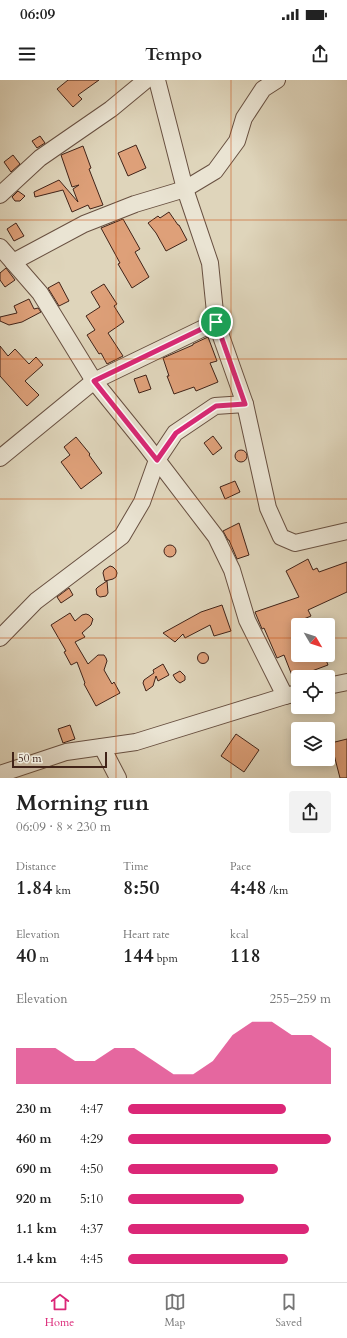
<!DOCTYPE html>
<html lang="en">
<head>
<meta charset="utf-8">
<style>
  :root { --surface:#fff; --page:#f2f2f2; --text:#222; --muted:#767676; --line:#e0e0e0; --accent:#db2777 }
  body { margin:0; font-family:Cardo,serif; background:var(--page); color:var(--text); height:100vh; display:flex; flex-direction:column; font-size:15px; white-space:nowrap }
  * { box-sizing:border-box; margin:0 }
  p { font-size:13px; color:var(--muted) }
  .icon { flex:none; width:22px; height:22px; fill:none; stroke:currentColor; stroke-width:2; stroke-linecap:round; stroke-linejoin:round }
  .map { position:relative; height:698px; overflow:hidden }
  .drawer { display:flex; flex-direction:column; background:var(--surface); flex:1 }
  .drawer>* { flex:none }
  .needle { width:26px; rotate:129deg }
  .buttons { position:absolute; left:291px; top:538px; display:grid; gap:8px }
  .buttons a { display:grid; place-items:center; width:44px; height:44px; border-radius:4px; background:var(--surface); box-shadow:0 2px 10px #0003; font-size:20px }
  .scale { position:absolute; left:12px; bottom:10px; width:95px; box-sizing:border-box; padding-left:4px; border:2px solid #412318; border-top:0; font-size:11px; line-height:14px; white-space:nowrap; color:#412318; -webkit-text-stroke:3px #eae4d3; paint-order:stroke }
  .pin { position:absolute; display:grid; place-items:center; width:34px; height:34px; color:#fff; margin:-17px; border:2px solid #fff; border-radius:50%; box-shadow:0 1px 4px #0007 }
  .round { display:grid; place-items:center; flex:none; width:42px; height:42px; border-radius:4px; background:var(--page) }
  .head { display:flex; align-items:center; justify-content:space-between; height:68px; padding:0 16px }
  h1 { font-size:22px; font-weight:600; line-height:30px }
  .figures { display:grid; grid-template-columns:repeat(3,1fr); gap:6px; height:68px; padding:4px 16px }
  .figures div { display:grid; align-content:center }
  .figures b { font-size:20px; font-weight:600 }
  .figures small { font-size:11px; font-weight:400 }
  .figures p { font-size:11px }
  .chart { height:112px; padding:8px 16px }
  .chart p { display:flex; justify-content:space-between }
  .chart svg { width:100%; height:72px; margin-top:4px; fill:var(--accent); opacity:.7 }
  ul { padding:0 16px; list-style:none; font-size:13px }
  li { display:grid; grid-template-columns:64px 48px 1fr; align-items:center; height:30px }
  li i { height:10px; border-radius:5px; background:var(--accent) }
  .status { display:flex; justify-content:space-between; align-items:center; height:28px; padding:0 20px; background:var(--surface); direction:ltr }
  .status svg { height:11px; fill:currentColor }
  header { display:flex; justify-content:space-between; align-items:center; height:52px; padding:0 16px; background:var(--surface); font-size:18px; font-weight:600 }
  .tabs { display:flex; justify-content:space-around; align-items:center; height:56px; border-top:1px solid var(--line); background:var(--surface); font-size:11px; color:var(--muted) }
  .tabs a { display:grid; justify-items:center; gap:2px }
  .tabs .on { color:var(--accent) }
  .map>svg:first-child { display:block }
  .building { fill:#dea079; stroke:#412318 }
  .lines { fill:none; stroke-linecap:round; stroke-linejoin:round }
  .minor-casing { stroke:#685041; stroke-width:18 }
  .minor { stroke:#eae4d3; stroke-width:16 }
  .route-casing { stroke:#fff; stroke-width:8 }
  .route { stroke:#db2777; stroke-width:5 }
  .grid { fill:none; stroke:#c74e0e; stroke-width:1; stroke-opacity:0.55 }
</style>
</head>
<body>
<div class="status"><b>06:09</b><svg viewBox="0 0 49 12"><path d="M0 12V9h3v3zM5 12V6h3v6zM10 12V3h3v9zM15 12V0h3v12zM26 1h20v11H26zM47 4h2v5h-2z"/></svg></div>
<header><svg class="icon" aria-label="menu" viewBox="0 0 24 24"><path d="M4 6h16M4 12h16M4 18h16"/></svg>Tempo<svg class="icon" aria-label="share" viewBox="0 0 24 24"><path d="M12 15V3M7 8l5-5 5 5M5 13v7h14v-7"/></svg></header>
<div class="map">
<svg width="347" height="698" viewBox="0 0 347 698">
  <rect width="100%" height="100%" fill="#dfd5bb"/>
  <filter id="stains"><feTurbulence type="fractalNoise" baseFrequency=".005" numOctaves="4"/><feColorMatrix values="0 0 0 0 .2 0 0 0 0 .09 0 0 0 0 .02 0 0 0 .5 -.17"/></filter>
  <radialGradient id="worn" r=".72"><stop offset=".6" stop-color="#630" stop-opacity="0"/><stop offset="1" stop-color="#630" stop-opacity=".3"/></radialGradient>
  <g class="building">
    <path d="M 68,0 L 99,0 L 78,15 L 82,19 L 73,27 L 57,9 Z"/>
    <path d="M 40,56 L 45,63 L 37,68 L 32,61 Z"/>
    <path d="M 136,65 L 146,88 L 128,96 L 118,73 Z"/>
    <path d="M 83,66 L 91,88 L 89,89 L 103,125 L 90,129 L 88,125 L 72,132 L 63,110 L 35,117 L 34,112 L 59,100 L 78,122 L 73,109 L 79,105 L 72,107 L 61,75 Z"/>
    <path d="M 13,75 L 20,84 L 11,92 L 4,82 Z"/>
    <path d="M 18,111 L 25,116 L 20,121 L 15,121 L 12,117 Z"/>
    <path d="M 169,132 L 178,145 L 179,145 L 187,160 L 166,171 L 156,153 L 148,143 L 158,136 L 160,138 Z"/>
    <path d="M 123,139 L 140,169 L 135,172 L 149,197 L 132,208 L 118,184 L 120,183 L 101,148 Z"/>
    <path d="M 16,143 L 24,156 L 14,161 L 7,149 Z"/>
    <path d="M 6,188 L 15,200 L 5,207 L 0,200 L 0,193 Z"/>
    <path d="M 59,202 L 69,221 L 59,226 L 48,208 Z"/>
    <path d="M 104,204 L 117,224 L 114,226 L 124,242 L 108,253 L 123,276 L 107,284 L 101,273 L 99,274 L 87,255 L 95,250 L 86,236 L 100,227 L 91,212 Z"/>
    <path d="M 29,219 L 34,229 L 38,228 L 41,232 L 22,242 L 9,245 L 0,241 L 0,237 L 17,233 L 14,226 Z"/>
    <path d="M 208,257 L 217,281 L 210,283 L 218,302 L 196,311 L 194,307 L 174,314 L 167,296 L 169,296 L 163,278 L 193,265 L 193,264 Z"/>
    <path d="M 0,266 L 8,276 L 15,269 L 29,284 L 36,277 L 43,285 L 25,301 L 39,315 L 27,326 L 0,296 Z"/>
    <path d="M 146,295 L 151,309 L 139,313 L 134,299 Z"/>
    <path d="M 213,356 L 222,368 L 213,375 L 204,363 Z"/>
    <path d="M 76,357 L 90,374 L 89,375 L 102,393 L 81,409 L 61,382 L 70,375 L 64,367 Z"/>
    <circle cx="241" cy="376" r="6"/>
    <path d="M 235,401 L 240,412 L 225,419 L 220,407 Z"/>
    <path d="M 239,443 L 249,475 L 237,479 L 229,460 L 228,460 L 223,451 Z"/>
    <circle cx="170" cy="471" r="6"/>
    <path d="M 308,479 L 313,490 L 317,488 L 319,492 L 347,482 L 347,512 L 308,530 L 311,536 L 294,543 L 298,553 L 298,575 L 324,575 L 328,585 L 293,598 L 284,575 L 277,578 L 264,548 L 262,549 L 255,532 L 299,517 L 286,491 Z"/>
    <path d="M 110,486 L 113,487 L 116,490 L 117,493 L 116,497 L 113,499 L 105,501 L 103,493 L 104,490 Z"/>
    <path d="M 107,501 L 108,513 L 106,516 L 100,517 L 97,515 L 96,509 L 98,507 Z"/>
    <path d="M 69,508 L 73,515 L 61,523 L 57,517 Z"/>
    <path d="M 222,525 L 231,551 L 214,556 L 210,545 L 185,558 L 183,554 L 175,562 L 163,553 L 201,532 Z"/>
    <path d="M 70,533 L 75,541 L 82,535 L 86,534 L 89,535 L 93,539 L 91,545 L 82,553 L 85,557 L 75,562 L 88,584 L 98,575 L 104,575 L 106,578 L 107,581 L 104,590 L 112,604 L 114,602 L 120,613 L 96,626 L 84,604 L 85,603 L 77,582 L 71,585 L 64,572 L 66,571 L 51,545 Z"/>
    <circle cx="203" cy="578" r="5.5"/>
    <path d="M 163,584 L 169,595 L 158,601 L 156,596 L 153,606 L 146,611 L 143,603 L 144,600 L 154,593 L 153,590 Z"/>
    <path d="M 180,591 L 185,596 L 185,600 L 180,603 L 176,600 L 173,595 Z"/>
    <path d="M 70,645 L 75,659 L 63,663 L 58,649 Z"/>
    <path d="M 236,654 L 259,670 L 244,692 L 221,676 Z"/>
    <path d="M 347,659 L 347,698 L 340,698 L 331,663 Z"/>
  </g>
  <g class="lines">
    <defs>
      <g id="minor">
        <path d="M 157,0 L 185,109 L 210,183 L 216,242 L 245,324 L 268,428 L 281,457 L 295,463 L 347,451"/>
        <path d="M 0,115 L 40,78 L 111,29 L 146,0"/>
        <path d="M 0,167 L 40,213 L 94,301 L 145,364 L 216,457 L 232,490 L 247,540 L 285,616"/>
        <path d="M 13,182 L 84,144 L 135,124 L 185,109 L 215,91 L 237,61 L 244,38 L 263,9 L 277,0"/>
        <path d="M 0,378 L 94,301 L 216,242"/>
        <path d="M 0,558 L 36,521 L 122,456 L 142,422 L 157,380 L 175,353 L 215,326 L 245,324"/>
        <path d="M 328,606 L 347,602"/>
        <path d="M 102,667 L 118,698"/>
        <path d="M 0,694 L 66,672 L 136,662 L 285,616 L 298,613"/>
      </g>
    </defs>
    <use href="#minor" class="minor-casing"/>
    <use href="#minor" class="minor"/>
  </g>
  <g class="lines">
    <defs>
      <path id="route" d="M 216,242 L 245,324 L 216,326 L 176,353 L 157,380 L 94,301 Z"/>
    </defs>
    <use href="#route" class="route-casing"/>
    <use href="#route" class="route"/>
  </g>
  <path class="grid" d="M 116,0 L 116,698M 231,0 L 231,698M 0,140 L 347,140M 0,279 L 347,279M 0,419 L 347,419M 0,558 L 298,558M 328,558 L 347,558"/>
  <rect width="100%" height="100%" filter="url(#stains)"/>
  <rect width="100%" height="100%" fill="url(#worn)"/>
</svg>
<div class="buttons">
<a><svg class="needle" viewBox="-14 -14 28 28"><path d="M0-13l5 13h-10z" fill="#e53935"/><path d="M0 13l5-13h-10z" fill="#767676"/></svg></a>
<a><svg class="icon" aria-label="locate" viewBox="0 0 24 24"><circle cx="12" cy="12" r="6"/><path d="M12 2v4M12 18v4M2 12h4M18 12h4"/></svg></a>
<a><svg class="icon" aria-label="layers" viewBox="0 0 24 24"><path d="M12 4l9 5-9 5-9-5zM3 14l9 5 9-5"/></svg></a>
</div>
<div class="scale">50 m</div>
<div class="pin" style="left:216px;top:242px;background:#1e9e55"><svg class="icon" aria-label="arrive" viewBox="0 0 24 24"><path d="M6 21V4h12l-3 4 3 4H6"/></svg></div>
</div>
<section class="drawer">
<div class="head"><div><h1>Morning run</h1><p>06:09 · 8 × 230 m</p></div><a class="round"><svg class="icon" aria-label="share" viewBox="0 0 24 24"><path d="M12 15V3M7 8l5-5 5 5M5 13v7h14v-7"/></svg></a></div>
<div class="figures">
<div><p>Distance</p><b>1.84<small> km</small></b></div>
<div><p>Time</p><b>8:50</b></div>
<div><p>Pace</p><b>4:48<small> /km</small></b></div>
</div>
<div class="figures">
<div><p>Elevation</p><b>40<small> m</small></b></div>
<div><p>Heart rate</p><b>144<small> bpm</small></b></div>
<div><p>kcal</p><b>118</b></div>
</div>
<div class="chart"><p><span>Elevation</span>255–259 m</p>
<svg viewBox="0 0 160 44" preserveAspectRatio="none"><path d="M0 44V22L10 22L20 22L30 30L40 30L50 22L60 22L70 30L80 38L90 38L100 30L110 14L120 6L130 6L140 14L150 14L160 22V44z"/></svg>
</div>
<ul>
<li><b>230 m</b>4:47<i style="width:78%"></i></li>
<li><b>460 m</b>4:29<i style="width:100%"></i></li>
<li><b>690 m</b>4:50<i style="width:74%"></i></li>
<li><b>920 m</b>5:10<i style="width:57%"></i></li>
<li><b>1.1 km</b>4:37<i style="width:89%"></i></li>
<li><b>1.4 km</b>4:45<i style="width:79%"></i></li>
</ul>
</section>
<nav class="tabs">
<a class="on"><svg class="icon" aria-label="home" viewBox="0 0 24 24"><path d="M3 11l9-7 9 7M6 9v11h12V9"/></svg>Home</a>
<a><svg class="icon" aria-label="map" viewBox="0 0 24 24"><path d="M3 6l6-2 6 2 6-2v14l-6 2-6-2-6 2zM9 4v14M15 6v14"/></svg>Map</a>
<a><svg class="icon" aria-label="saved" viewBox="0 0 24 24"><path d="M7 4h10v16l-5-4-5 4z"/></svg>Saved</a>
</nav>
</body>
</html>
